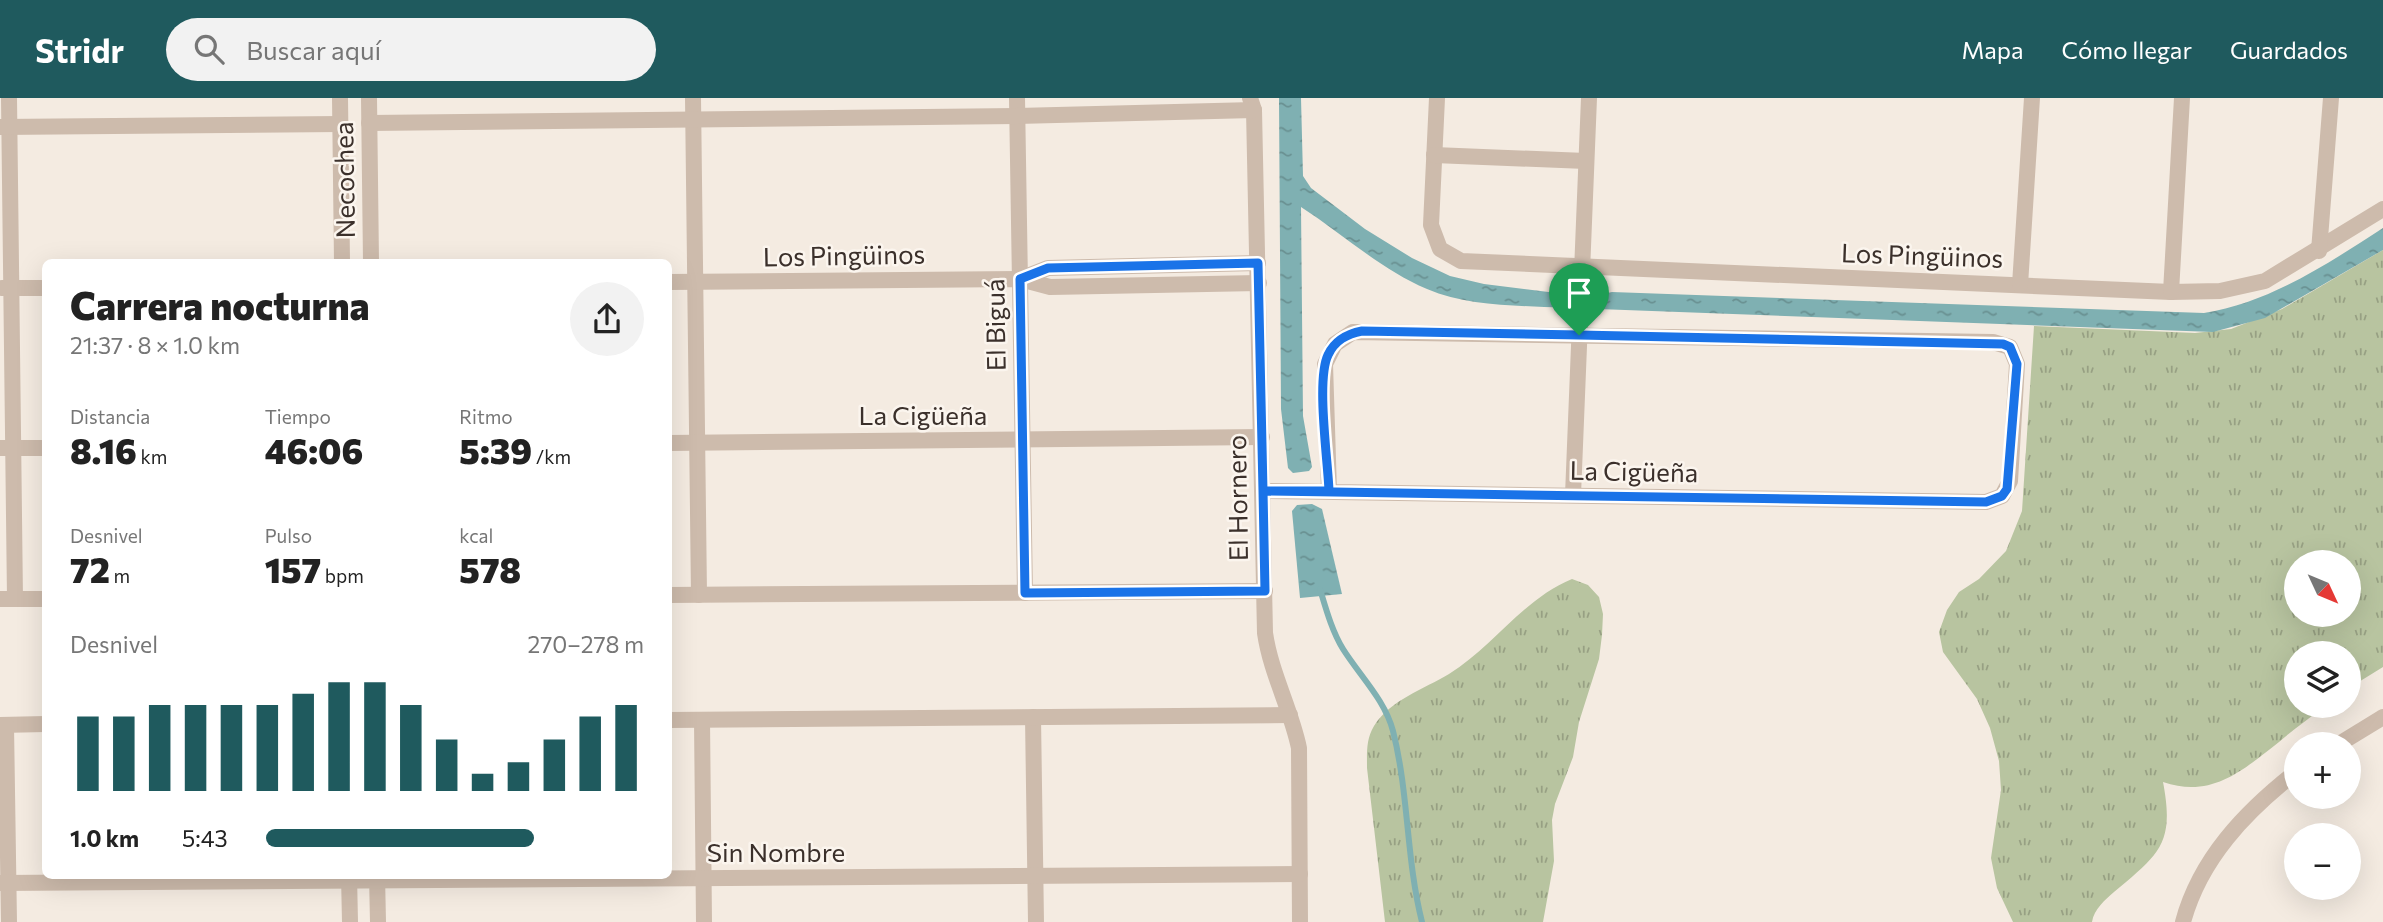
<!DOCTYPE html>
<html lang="es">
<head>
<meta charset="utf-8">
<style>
  :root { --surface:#fff; --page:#f2f2f2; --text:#222; --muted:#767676; --accent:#1f5a5e }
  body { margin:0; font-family:Commissioner,sans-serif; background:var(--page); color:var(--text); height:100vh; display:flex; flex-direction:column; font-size:26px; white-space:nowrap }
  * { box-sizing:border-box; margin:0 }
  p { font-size:23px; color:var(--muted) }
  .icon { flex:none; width:38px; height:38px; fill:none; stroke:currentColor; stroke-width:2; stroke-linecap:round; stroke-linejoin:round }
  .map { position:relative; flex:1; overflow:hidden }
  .sheet { position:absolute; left:42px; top:161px; width:630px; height:620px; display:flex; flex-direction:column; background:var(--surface); border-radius:10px; box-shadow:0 7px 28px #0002 }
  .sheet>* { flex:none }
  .needle { width:46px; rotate:134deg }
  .fabs { position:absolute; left:2284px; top:452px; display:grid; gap:14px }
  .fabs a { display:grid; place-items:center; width:77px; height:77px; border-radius:50%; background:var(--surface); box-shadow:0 7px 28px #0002; font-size:35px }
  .pin { position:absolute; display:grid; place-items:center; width:60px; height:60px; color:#fff; margin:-72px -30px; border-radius:50% 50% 50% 0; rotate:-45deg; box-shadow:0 0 7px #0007 }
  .pin .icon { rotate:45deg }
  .round { display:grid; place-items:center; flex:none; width:74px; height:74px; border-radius:37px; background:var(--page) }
  .head { display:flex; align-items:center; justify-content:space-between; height:119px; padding:0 28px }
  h1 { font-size:38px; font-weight:800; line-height:52px }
  .stats { display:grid; grid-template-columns:repeat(3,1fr); gap:10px; height:119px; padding:7px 28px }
  .stats div { display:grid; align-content:center }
  .stats b { font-size:35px; font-weight:800 }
  .stats small { font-size:19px; font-weight:400 }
  .stats p { font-size:19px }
  .chart { height:196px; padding:14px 28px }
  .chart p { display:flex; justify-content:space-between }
  .chart svg { width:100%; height:126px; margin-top:7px; stroke:var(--accent); stroke-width:6 }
  ul { padding:0 28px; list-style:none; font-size:23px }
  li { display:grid; grid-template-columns:112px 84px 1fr; align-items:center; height:52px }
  li i { height:18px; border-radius:9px; background:var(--accent) }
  header { display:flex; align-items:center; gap:42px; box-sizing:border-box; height:98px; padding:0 35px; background:var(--accent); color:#fff }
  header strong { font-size:33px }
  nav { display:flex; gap:38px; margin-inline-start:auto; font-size:24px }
  .search { width:490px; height:63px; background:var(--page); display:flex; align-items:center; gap:18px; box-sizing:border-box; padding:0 24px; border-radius:38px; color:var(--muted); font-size:26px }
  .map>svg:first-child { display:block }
  .grass { fill:url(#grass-tufts); fill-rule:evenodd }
  .water { fill:url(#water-ripples) }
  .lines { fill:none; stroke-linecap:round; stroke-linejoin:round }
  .stream { stroke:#7fb0b2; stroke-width:6 }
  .minor { stroke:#cdbbac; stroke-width:16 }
  .route-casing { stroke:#fff; stroke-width:14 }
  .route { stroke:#1a73e8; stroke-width:9 }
  .labels { text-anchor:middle; stroke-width:5; stroke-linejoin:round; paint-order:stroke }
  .street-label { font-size:26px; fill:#3b302b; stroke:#fbf5ee }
</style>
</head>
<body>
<header>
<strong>Stridr</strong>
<div class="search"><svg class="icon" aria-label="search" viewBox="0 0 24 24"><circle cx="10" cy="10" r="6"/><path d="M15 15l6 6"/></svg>Buscar aquí</div>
<nav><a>Mapa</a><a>Cómo llegar</a><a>Guardados</a></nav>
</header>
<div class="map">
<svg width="2383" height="824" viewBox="0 0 2383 824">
  <defs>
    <pattern id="grass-tufts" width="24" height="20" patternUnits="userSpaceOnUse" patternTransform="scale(1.75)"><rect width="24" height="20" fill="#b8c4a0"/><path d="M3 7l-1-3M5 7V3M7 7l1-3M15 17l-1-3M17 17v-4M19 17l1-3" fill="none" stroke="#97a083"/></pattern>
    <pattern id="water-ripples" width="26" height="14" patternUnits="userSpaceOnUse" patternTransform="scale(1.75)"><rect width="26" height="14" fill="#7fb0b2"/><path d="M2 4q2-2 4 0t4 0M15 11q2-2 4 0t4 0" fill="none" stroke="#699091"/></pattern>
  </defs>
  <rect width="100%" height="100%" fill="#f4ebe1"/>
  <g class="grass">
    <path d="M 2383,152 L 2383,569 L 2349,590 L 2348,555 L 2296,555 L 2296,607 L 2326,607 C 2310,620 2294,631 2279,644 C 2243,672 2212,701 2163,684 C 2175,746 2159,756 2114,794 C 2105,802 2094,811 2092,824 L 2013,824 L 1997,790 L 1991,760 L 2001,692 L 1999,663 L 1990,630 L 1977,601 L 1943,554 L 1939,534 L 1947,512 L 1959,494 L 1979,481 L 2006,453 L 2022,413 L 2034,228 L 2195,235 L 2231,231 L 2282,211 ZM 2296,464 L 2348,464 L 2348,516 L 2296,516 Z"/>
    <path d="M 1572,481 L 1588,487 L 1599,499 L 1603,516 L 1602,537 L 1599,561 L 1579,624 L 1573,659 L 1555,706 L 1552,722 L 1554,763 L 1543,824 L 1385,824 L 1367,670 C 1367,655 1366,641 1374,628 C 1390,602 1424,591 1449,576 C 1493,549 1523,501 1572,481 Z"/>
  </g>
  <g class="water">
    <path d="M 1279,0 L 1301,0 L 1303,78 L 1311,90 L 1365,131 L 1412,160 L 1450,178 L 1484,186 L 1565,196 L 1564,210 C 1519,207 1469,209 1427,191 C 1380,171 1343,136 1301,109 L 1303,318 L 1312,369 L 1309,373 L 1293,375 L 1288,370 L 1281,311 Z"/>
    <path d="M 2383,130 L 2383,152 L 2265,220 L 2213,234 L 1598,211 L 1598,197 L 1612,194 L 2204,215 C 2269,205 2329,165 2383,130 Z"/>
    <path d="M 1312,406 L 1322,411 L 1342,496 L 1300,500 L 1292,413 L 1297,407 Z"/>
  </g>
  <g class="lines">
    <path class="stream" d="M 1320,491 C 1326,511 1332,533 1343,551 C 1360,578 1385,602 1393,633 C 1409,696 1406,761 1422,824"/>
    <g class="minor">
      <path d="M 9,0 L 15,501"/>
      <path d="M 340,0 L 342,164"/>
      <path d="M 369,0 L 371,164"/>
      <path d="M 693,0 L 699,497"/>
      <path d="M 1017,0 L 1025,495"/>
      <path d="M 1250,0 L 1254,12 L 1265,535 C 1271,576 1291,611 1299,650 L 1300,824"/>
      <path d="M 1437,0 L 1431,127 L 1440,151 L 1461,163 L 2171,194 L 2220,193 L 2265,183 L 2383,111"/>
      <path d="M 369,25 L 1017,18 L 1254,12"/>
      <path d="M 0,29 L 341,26"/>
      <path d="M 1434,57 L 1586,63"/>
      <path d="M 2319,153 L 2331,0"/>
      <path d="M 1020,181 L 1048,170 L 1258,165"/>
      <path d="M 668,184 L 1020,181 L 1050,189 L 1259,185"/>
      <path d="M 2020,187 L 2032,0"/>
      <path d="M 2,190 L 46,190"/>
      <path d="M 2171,194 L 2182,0"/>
      <path d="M 668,345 L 1262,339"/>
      <path d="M 0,350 L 46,350"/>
      <path d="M 1263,393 L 1986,404 L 2002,398 L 2010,383 L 2017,266 L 2010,249 L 1993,244 L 1353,234 L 1335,246 L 1325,266 L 1329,393"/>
      <path d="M 1573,397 L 1589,0"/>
      <path d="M 668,497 L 1265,493"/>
      <path d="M 0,501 L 46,501"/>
      <path d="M 1033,619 L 1036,824"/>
      <path d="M 668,622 L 1290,617"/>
      <path d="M 702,622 L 704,824"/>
      <path d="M 0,627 L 46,626"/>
      <path d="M 6,627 L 9,824"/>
      <path d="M 2339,646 L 2383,619"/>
      <path d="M 349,777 L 350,824"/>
      <path d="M 377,777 L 378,824"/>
      <path d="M 0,785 L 1300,776"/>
      <path d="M 2183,824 C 2200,761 2245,714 2296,674"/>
    </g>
  </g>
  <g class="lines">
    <defs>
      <path id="route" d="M 1579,237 L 1362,233 C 1347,236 1335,242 1328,257 C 1316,282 1328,363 1329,393 L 1263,393 L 1258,165 L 1048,170 L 1020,181 L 1025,495 L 1265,493 L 1263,393 L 1986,404 L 2002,398 L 2007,391 L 2017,266 L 2010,249 L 2003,246 L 1579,237"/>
    </defs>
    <use href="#route" class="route-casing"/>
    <use href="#route" class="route"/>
  </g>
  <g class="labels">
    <g class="street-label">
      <text transform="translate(345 82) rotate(-91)" y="9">Necochea</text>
      <text transform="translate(844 158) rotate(-1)" y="9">Los Pingüinos</text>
      <text transform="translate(1922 158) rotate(2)" y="9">Los Pingüinos</text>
      <text transform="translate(996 227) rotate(-91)" y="9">El Biguá</text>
      <text x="923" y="327">La Cigüeña</text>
      <text transform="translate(1634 374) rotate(1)" y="9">La Cigüeña</text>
      <text transform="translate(1238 400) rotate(-91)" y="9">El Hornero</text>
      <text x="776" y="764">Sin Nombre</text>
    </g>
  </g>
</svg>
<div class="fabs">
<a><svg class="needle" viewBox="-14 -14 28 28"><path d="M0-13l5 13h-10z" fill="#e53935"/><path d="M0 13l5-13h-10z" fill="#767676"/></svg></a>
<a><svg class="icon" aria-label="layers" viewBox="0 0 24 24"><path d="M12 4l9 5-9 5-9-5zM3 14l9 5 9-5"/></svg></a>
<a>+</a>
<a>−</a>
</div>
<div class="pin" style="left:1579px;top:237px;background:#1e9e55"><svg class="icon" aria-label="arrive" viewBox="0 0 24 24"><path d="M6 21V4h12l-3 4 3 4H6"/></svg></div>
<section class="sheet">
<div class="head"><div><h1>Carrera nocturna</h1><p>21:37 · 8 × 1.0 km</p></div><a class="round"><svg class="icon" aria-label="share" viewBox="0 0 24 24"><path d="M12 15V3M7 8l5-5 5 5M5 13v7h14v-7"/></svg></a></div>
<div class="stats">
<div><p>Distancia</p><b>8.16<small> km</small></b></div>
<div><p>Tiempo</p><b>46:06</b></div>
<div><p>Ritmo</p><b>5:39<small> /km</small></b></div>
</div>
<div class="stats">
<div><p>Desnivel</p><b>72<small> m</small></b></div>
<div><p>Pulso</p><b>157<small> bpm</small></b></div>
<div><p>kcal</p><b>578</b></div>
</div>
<div class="chart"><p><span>Desnivel</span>270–278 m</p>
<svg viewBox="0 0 160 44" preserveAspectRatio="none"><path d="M5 44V18M15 44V18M25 44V14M35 44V14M45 44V14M55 44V14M65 44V10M75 44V6M85 44V6M95 44V14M105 44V26M115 44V38M125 44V34M135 44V26M145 44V18M155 44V14"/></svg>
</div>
<ul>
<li><b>1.0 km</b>5:43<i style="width:71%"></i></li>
</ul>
</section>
</div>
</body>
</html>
